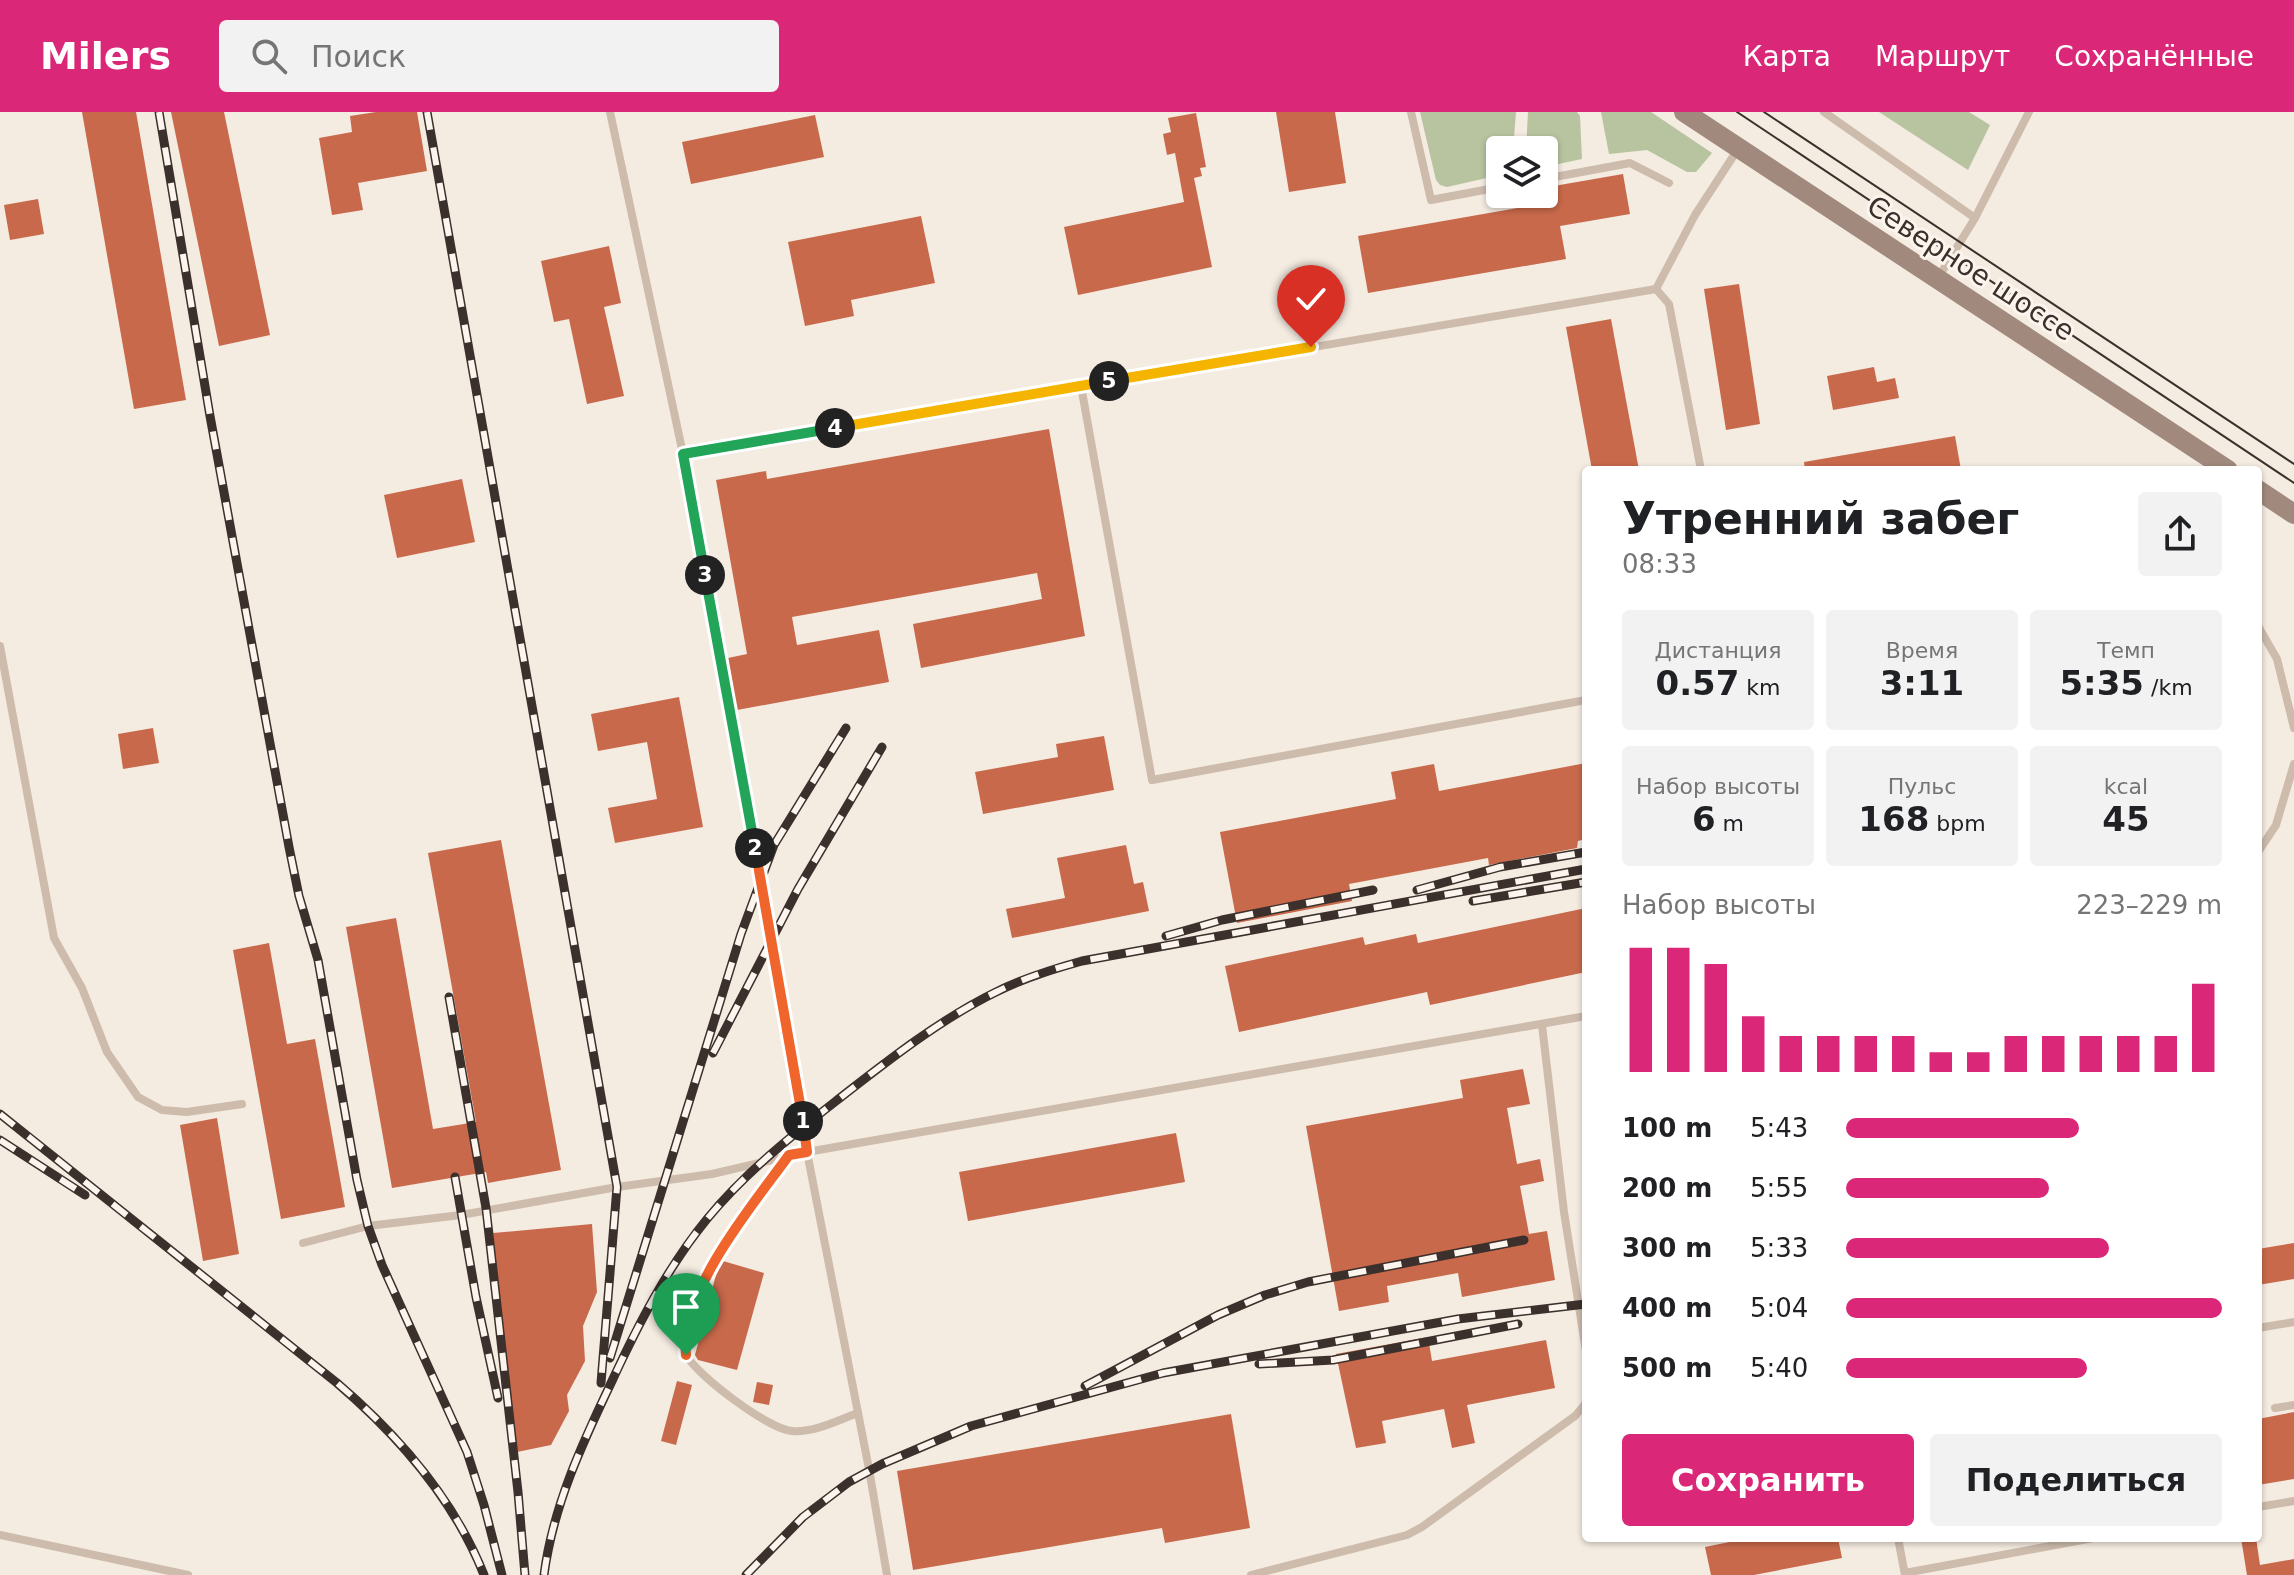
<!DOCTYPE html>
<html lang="ru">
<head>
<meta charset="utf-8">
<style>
  :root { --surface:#fff; --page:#f2f2f2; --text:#202124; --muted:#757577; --accent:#db2777 }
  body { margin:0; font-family:"DejaVu Sans",sans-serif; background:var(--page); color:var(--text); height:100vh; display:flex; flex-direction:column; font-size:30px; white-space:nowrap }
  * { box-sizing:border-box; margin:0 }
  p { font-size:26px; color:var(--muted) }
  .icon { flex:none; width:44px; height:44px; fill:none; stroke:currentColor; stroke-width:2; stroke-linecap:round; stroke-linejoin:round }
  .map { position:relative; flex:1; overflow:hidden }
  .panel { position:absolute; left:1582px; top:354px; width:680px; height:1076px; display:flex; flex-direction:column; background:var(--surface); border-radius:8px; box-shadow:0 2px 6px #0004 }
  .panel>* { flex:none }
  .tools { position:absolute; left:1486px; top:24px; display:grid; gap:16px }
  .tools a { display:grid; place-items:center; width:72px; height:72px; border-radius:8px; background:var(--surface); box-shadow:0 2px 6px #0004; font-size:40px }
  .pin { position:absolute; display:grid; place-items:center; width:68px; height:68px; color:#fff; margin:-82px -34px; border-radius:50% 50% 50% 0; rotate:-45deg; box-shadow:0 0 8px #0007 }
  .pin .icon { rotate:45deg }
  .km { position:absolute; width:40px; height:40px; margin:-20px; border-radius:50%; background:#222; color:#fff; font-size:22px; line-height:40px; text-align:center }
  .round { display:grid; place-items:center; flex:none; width:84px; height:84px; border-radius:8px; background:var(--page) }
  .head { display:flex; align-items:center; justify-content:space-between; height:136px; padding:0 40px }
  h1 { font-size:44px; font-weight:800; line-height:60px }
  .metrics { display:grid; grid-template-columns:repeat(3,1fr); gap:12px; height:136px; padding:8px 40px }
  .metrics div { display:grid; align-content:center; border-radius:8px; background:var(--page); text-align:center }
  .metrics b { font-size:34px; font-weight:800 }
  .metrics small { font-size:22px; font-weight:400 }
  .metrics p { font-size:22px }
  .chart { height:224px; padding:16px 40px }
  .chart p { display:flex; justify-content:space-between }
  .chart svg { width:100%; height:144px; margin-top:8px; stroke:var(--accent); stroke-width:6 }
  .primary-button { display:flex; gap:16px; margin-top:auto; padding:16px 40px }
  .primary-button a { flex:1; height:92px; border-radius:8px; background:var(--accent); color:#fff; font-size:32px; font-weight:800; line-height:92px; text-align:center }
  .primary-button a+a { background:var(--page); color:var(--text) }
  ul { padding:0 40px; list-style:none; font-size:26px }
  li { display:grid; grid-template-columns:128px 96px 1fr; align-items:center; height:60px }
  li i { height:20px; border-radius:10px; background:var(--accent) }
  header { display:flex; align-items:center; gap:48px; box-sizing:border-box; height:112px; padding:0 40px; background:var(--accent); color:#fff }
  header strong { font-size:38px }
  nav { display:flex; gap:44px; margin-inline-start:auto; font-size:28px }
  .search { width:560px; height:72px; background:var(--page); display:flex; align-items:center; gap:20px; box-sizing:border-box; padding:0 28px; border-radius:8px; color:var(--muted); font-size:30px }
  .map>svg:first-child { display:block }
  .green { fill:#b8c4a0 }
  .building { fill:#c8694b }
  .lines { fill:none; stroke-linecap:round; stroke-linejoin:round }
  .service { stroke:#cdbbac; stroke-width:8 }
  .secondary { stroke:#a18a7d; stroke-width:20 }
  .tram { stroke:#3b302b; stroke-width:2 }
  .rail-casing { stroke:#3b302b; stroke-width:9 }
  .rail { stroke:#fbf5ee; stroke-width:6; stroke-dasharray:18; stroke-linecap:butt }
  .split-1-casing { stroke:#fff; stroke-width:16 }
  .split-2-casing { stroke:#fff; stroke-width:16 }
  .split-3-casing { stroke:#fff; stroke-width:16 }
  .split-4-casing { stroke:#fff; stroke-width:16 }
  .split-5-casing { stroke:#fff; stroke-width:16 }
  .split-6-casing { stroke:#fff; stroke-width:16 }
  .split-1 { stroke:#f0652b; stroke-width:10 }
  .split-2 { stroke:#f0652b; stroke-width:10 }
  .split-3 { stroke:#22a559; stroke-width:10 }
  .split-4 { stroke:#22a559; stroke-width:10 }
  .split-5 { stroke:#f5b400; stroke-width:10 }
  .split-6 { stroke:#f5b400; stroke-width:10 }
  .labels { text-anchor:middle; stroke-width:6; stroke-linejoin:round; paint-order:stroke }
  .street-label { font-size:28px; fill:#3b302b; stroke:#fbf5ee }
</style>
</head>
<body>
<header>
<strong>Milers</strong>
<div class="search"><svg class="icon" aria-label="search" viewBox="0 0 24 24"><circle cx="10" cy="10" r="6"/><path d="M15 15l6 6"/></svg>Поиск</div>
<nav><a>Карта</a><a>Маршрут</a><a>Сохранённые</a></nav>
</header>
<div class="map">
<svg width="2294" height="1463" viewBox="0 0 2294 1463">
  <rect width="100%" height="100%" fill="#f4ebe1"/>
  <g class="green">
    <path d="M 1420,0 L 1516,0 L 1513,38 L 1500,38 L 1500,63 L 1447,75 L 1440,73 L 1436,68 Z"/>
    <path d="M 1528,0 L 1577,0 L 1580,4 L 1582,47 L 1544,55 L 1544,38 L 1526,38 Z"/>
    <path d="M 1601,0 L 1651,0 L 1712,41 L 1696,60 L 1687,60 L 1647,38 L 1609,42 Z"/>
    <path d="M 1879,0 L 1969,0 L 1990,13 L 1968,58 Z"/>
  </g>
  <g class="building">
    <path d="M 82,0 L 136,0 L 186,288 L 134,297 Z"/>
    <path d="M 171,0 L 224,0 L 270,223 L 219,234 Z"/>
    <path d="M 376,0 L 417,0 L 427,59 L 358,71 L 363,98 L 332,103 L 319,26 L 352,20 L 350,4 Z"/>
    <path d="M 1276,0 L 1335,0 L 1346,71 L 1289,80 Z"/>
    <path d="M 1196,1 L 1206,55 L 1200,56 L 1202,64 L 1194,66 L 1212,155 L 1078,183 L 1064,115 L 1184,90 L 1175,41 L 1167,43 L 1163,22 L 1171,20 L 1168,6 Z"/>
    <path d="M 815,3 L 824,45 L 691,72 L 682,30 Z"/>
    <path d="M 1623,62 L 1630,102 L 1560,114 L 1566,147 L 1368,181 L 1358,124 L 1557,89 L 1554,74 Z"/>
    <path d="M 38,87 L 44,122 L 10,128 L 4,93 Z"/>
    <path d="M 921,104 L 935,171 L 851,188 L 854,204 L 805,214 L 788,130 Z"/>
    <path d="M 609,134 L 621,191 L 604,195 L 624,284 L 587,292 L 569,207 L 554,210 L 541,149 Z"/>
    <path d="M 1739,172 L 1760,312 L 1726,318 L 1704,177 Z"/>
    <path d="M 1611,207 L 1639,358 L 1592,358 L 1566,215 Z"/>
    <path d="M 1874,255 L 1877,270 L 1895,266 L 1899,286 L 1833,298 L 1827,264 Z"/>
    <path d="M 1049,317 L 1085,524 L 921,556 L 913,512 L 1042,487 L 1037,461 L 792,505 L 797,533 L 879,518 L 889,570 L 737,598 L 728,546 L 747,542 L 716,368 L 766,359 L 767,367 Z"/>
    <path d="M 1955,324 L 1961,358 L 1805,358 L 1804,350 Z"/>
    <path d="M 462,367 L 475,430 L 397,446 L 384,383 Z"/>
    <path d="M 679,585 L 703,715 L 615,731 L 608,696 L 657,687 L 647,630 L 598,639 L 591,602 Z"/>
    <path d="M 153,616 L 159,651 L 123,657 L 118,622 Z"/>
    <path d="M 1104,624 L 1114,678 L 983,702 L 975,660 L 1058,645 L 1056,632 Z"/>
    <path d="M 1586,651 L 1586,727 L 1578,729 L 1577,736 L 1489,753 L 1488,746 L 1349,772 L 1352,789 L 1237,811 L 1220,720 L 1396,687 L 1391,660 L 1434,652 L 1439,679 Z"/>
    <path d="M 501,728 L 561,1058 L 488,1071 L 486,1060 L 392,1076 L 346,815 L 396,806 L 433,1017 L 476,1010 L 428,741 Z"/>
    <path d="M 1126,733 L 1134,772 L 1143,770 L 1149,799 L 1012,826 L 1006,797 L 1065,786 L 1057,746 Z"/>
    <path d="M 1586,796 L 1586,860 L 1430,893 L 1427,880 L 1239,920 L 1225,854 L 1363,825 L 1365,833 L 1416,822 L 1418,831 Z"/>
    <path d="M 269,831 L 287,932 L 315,927 L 345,1095 L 281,1107 L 233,838 Z"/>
    <path d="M 1523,957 L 1530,992 L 1507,996 L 1517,1052 L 1540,1047 L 1544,1069 L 1520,1074 L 1529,1122 L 1547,1119 L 1555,1168 L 1462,1185 L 1458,1161 L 1387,1174 L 1389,1190 L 1339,1199 L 1306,1014 L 1463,986 L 1460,968 Z"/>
    <path d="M 217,1006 L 239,1142 L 203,1149 L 180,1013 Z"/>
    <path d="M 1176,1021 L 1185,1070 L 968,1109 L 959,1060 Z"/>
    <path d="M 592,1112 L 597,1180 L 583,1214 L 585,1249 L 567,1283 L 569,1299 L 551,1333 L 512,1341 L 493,1121 Z"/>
    <path d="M 2294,1131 L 2294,1167 L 2258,1173 L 2258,1137 Z"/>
    <path d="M 723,1149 L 764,1161 L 737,1258 L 698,1248 L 695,1243 L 717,1159 Z"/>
    <path d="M 1428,1225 L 1432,1249 L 1546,1228 L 1555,1276 L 1467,1293 L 1475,1331 L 1452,1336 L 1444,1297 L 1382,1309 L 1386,1331 L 1356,1336 L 1336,1242 Z"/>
    <path d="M 677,1269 L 692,1273 L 676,1333 L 661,1329 Z"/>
    <path d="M 757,1270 L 773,1273 L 769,1293 L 753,1290 Z"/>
    <path d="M 2294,1300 L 2294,1367 L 2258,1373 L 2258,1307 Z"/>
    <path d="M 1231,1302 L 1250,1416 L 1165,1431 L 1162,1416 L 913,1458 L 897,1359 Z"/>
    <path d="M 1749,1426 L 1838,1426 L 1842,1446 L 1754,1463 L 1711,1463 L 1705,1435 Z"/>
    <path d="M 2241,1426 L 2256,1426 L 2260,1453 L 2294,1447 L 2294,1463 L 2247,1463 Z"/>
  </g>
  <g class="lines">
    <g class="service">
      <path d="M 610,0 L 683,342 L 772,826 L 807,1040 L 869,1357 L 887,1463"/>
      <path d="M 1411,0 L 1431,88 L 1500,75"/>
      <path d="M 1824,0 L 1975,106"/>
      <path d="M 1544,67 L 1630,51 L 1669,71"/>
      <path d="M 1938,166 L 1975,106 L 2029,0"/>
      <path d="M 1081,274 L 1152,668 L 1586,588"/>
      <path d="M 683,342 L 1656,177"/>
      <path d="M 1701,358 L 1669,192 L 1656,177 L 1695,103 L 1738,37"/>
      <path d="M 2258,514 L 2277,547 L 2294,616"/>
      <path d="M 0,534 L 54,826 L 82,876 L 107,940 L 138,985 L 162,998 L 187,1000 L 242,992"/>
      <path d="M 2258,740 L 2276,713 L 2294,652"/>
      <path d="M 1542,913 L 1564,1100 L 1586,1239"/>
      <path d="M 789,1043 C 753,1093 680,1178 686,1243 C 698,1264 768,1317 792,1319 C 814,1321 838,1308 858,1301"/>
      <path d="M 303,1131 L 368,1114 L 461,1103 L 617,1075 L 712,1062 L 807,1040 L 1586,904"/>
      <path d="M 2258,1216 L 2294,1210"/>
      <path d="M 2275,1296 L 2294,1293"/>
      <path d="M 2258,1395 L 2294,1389"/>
      <path d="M 0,1423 L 188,1463"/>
      <path d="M 1898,1426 L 1905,1463"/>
      <path d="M 1905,1461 L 2093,1426"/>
      <path d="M 1251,1463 L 1407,1423 L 1422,1415 L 1575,1304 L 1586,1291"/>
    </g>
    <g class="secondary">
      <path d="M 1684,0 L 2228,358"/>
      <path d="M 2258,378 L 2294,402"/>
    </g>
    <g class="tram">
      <path d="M 1737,0 L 2294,371"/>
      <path d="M 1764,0 L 2294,352"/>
    </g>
    <defs>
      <g id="rail">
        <path d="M 159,0 L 210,304 L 289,735 L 299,784 L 318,848 L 357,1068 L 368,1114 L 382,1153 L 467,1340 L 484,1393 L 502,1463"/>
        <path d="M 427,0 L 617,1075 L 601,1271"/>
        <path d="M 1417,778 L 1500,755 L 1586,740"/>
        <path d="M 1473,789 L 1586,770"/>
        <path d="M 1166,824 L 1222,808 L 1373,778"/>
        <path d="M 449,885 L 486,1096 L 518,1380 L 525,1463"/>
        <path d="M 713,941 L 798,777 L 882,635"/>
        <path d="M 0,1002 L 337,1271 C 399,1324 454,1387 484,1463"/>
        <path d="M 0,1028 L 85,1083"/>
        <path d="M 455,1065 L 476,1185 L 498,1286"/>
        <path d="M 610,1246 L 741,822 L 774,733 L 846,616"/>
        <path d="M 1259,1252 L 1333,1248 L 1518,1212"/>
        <path d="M 1085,1274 L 1218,1203 L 1265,1183 L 1308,1170 L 1524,1128"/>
        <path d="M 544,1463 C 553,1394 582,1332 612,1269 C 638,1213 667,1156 707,1107 C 744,1062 790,1025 836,989 C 886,950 939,908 996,880 C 1024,866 1053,857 1082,849 L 1586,757"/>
        <path d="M 746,1463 L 803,1405 L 849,1370 L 882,1352 L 971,1314 L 1163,1261 L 1458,1207 L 1586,1192"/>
      </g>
    </defs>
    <use href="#rail" class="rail-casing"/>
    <use href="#rail" class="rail"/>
  </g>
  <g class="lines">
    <defs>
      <path id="split-1" d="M 686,1243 C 680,1178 753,1093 789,1043 L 807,1040 L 803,1009"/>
      <path id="split-2" d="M 755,736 L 803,1009"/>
      <path id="split-3" d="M 705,463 L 755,736"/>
      <path id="split-4" d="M 705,463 L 683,342 L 835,316"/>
      <path id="split-5" d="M 835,316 L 1109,269"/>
      <path id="split-6" d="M 1109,269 L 1311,235"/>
    </defs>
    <use href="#split-1" class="split-1-casing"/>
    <use href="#split-2" class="split-2-casing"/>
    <use href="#split-3" class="split-3-casing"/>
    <use href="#split-4" class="split-4-casing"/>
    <use href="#split-5" class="split-5-casing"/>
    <use href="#split-6" class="split-6-casing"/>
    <use href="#split-1" class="split-1"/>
    <use href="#split-2" class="split-2"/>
    <use href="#split-3" class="split-3"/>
    <use href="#split-4" class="split-4"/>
    <use href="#split-5" class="split-5"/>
    <use href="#split-6" class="split-6"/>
  </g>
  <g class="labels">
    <g class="street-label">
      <text transform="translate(1971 156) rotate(33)" y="10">Северное шоссе</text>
    </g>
  </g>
</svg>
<div class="tools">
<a><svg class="icon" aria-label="layers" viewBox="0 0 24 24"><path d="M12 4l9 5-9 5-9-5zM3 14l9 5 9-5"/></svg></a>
</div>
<div class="pin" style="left:686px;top:1243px;background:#1e9e55"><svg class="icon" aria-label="arrive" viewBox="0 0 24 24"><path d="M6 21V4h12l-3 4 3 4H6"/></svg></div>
<div class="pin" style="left:1311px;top:235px;background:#d93025"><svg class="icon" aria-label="check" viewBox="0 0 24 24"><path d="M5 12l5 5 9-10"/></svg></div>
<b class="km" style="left:803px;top:1009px">1</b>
<b class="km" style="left:755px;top:736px">2</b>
<b class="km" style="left:705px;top:463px">3</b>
<b class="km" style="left:835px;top:316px">4</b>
<b class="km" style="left:1109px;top:269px">5</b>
<section class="panel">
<div class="head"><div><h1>Утренний забег</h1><p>08:33</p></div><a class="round"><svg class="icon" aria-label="share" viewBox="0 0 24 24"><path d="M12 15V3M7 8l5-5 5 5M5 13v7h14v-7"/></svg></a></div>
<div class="metrics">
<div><p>Дистанция</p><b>0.57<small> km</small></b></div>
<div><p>Время</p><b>3:11</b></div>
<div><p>Темп</p><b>5:35<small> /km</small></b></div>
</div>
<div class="metrics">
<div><p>Набор высоты</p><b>6<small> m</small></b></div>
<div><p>Пульс</p><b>168<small> bpm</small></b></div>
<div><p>kcal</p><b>45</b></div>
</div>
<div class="chart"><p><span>Набор высоты</span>223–229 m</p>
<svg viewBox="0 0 160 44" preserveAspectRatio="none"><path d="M5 44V6M15 44V6M25 44V11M35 44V27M45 44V33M55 44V33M65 44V33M75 44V33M85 44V38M95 44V38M105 44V33M115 44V33M125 44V33M135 44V33M145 44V33M155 44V17"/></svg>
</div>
<ul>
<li><b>100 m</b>5:43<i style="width:62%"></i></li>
<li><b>200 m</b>5:55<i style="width:54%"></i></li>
<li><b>300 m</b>5:33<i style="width:70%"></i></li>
<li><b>400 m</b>5:04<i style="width:100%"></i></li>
<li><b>500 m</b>5:40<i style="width:64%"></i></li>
</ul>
<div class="primary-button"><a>Сохранить</a><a>Поделиться</a></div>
</section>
</div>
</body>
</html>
